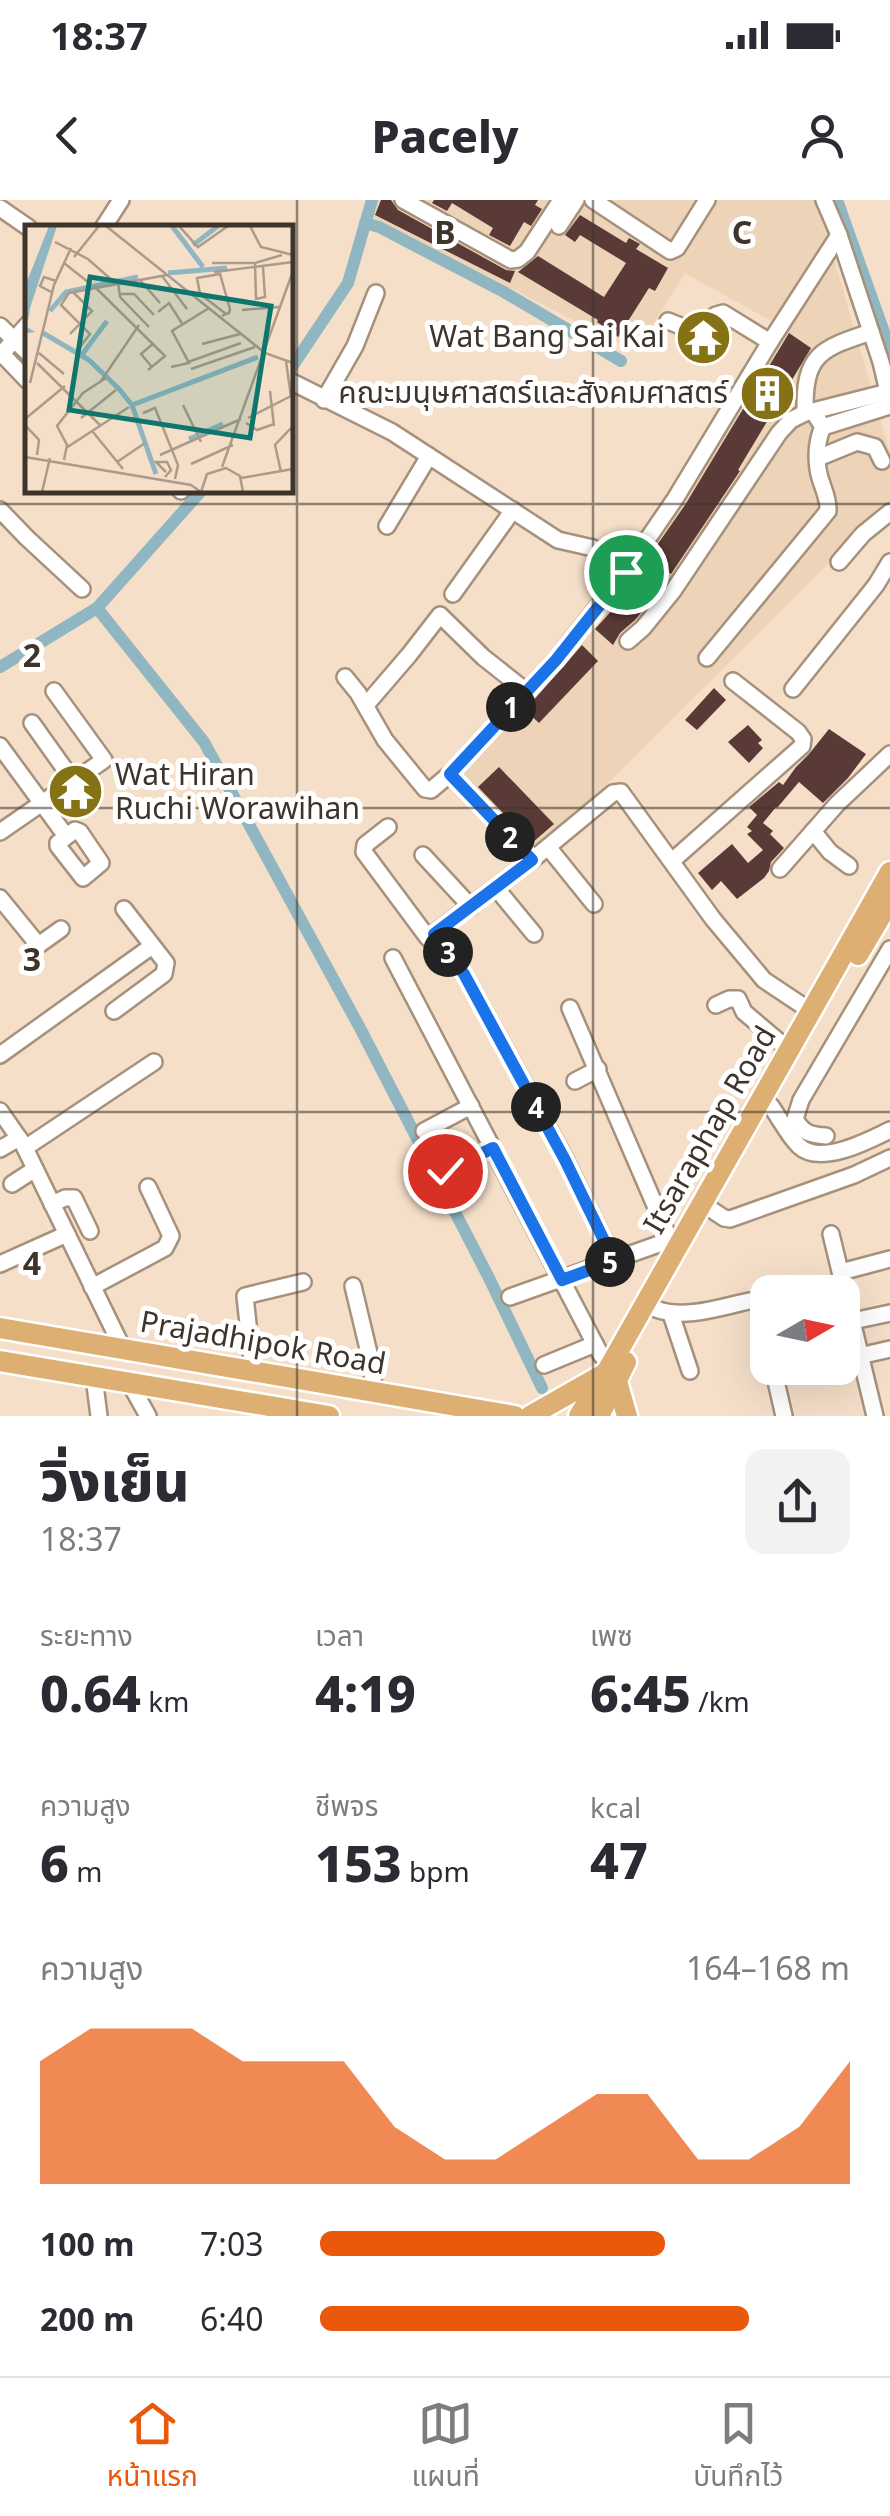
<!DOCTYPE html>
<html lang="th">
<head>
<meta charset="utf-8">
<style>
  :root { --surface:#fff; --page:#f2f2f3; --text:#2b2b33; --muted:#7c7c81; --line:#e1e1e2; --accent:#ea580c }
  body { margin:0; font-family:"Noto Sans","Noto Sans Thai",sans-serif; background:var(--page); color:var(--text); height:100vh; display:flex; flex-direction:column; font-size:38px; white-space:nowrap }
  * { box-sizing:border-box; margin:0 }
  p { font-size:32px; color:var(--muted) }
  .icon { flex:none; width:55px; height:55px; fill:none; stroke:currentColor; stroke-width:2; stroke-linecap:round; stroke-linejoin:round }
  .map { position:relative; height:1216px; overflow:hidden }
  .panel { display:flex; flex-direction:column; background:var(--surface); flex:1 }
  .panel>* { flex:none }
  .needle { width:65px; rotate:81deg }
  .buttons { position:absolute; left:750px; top:1075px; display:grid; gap:20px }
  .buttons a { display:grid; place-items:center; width:110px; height:110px; border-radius:20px; background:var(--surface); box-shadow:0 10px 40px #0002; font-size:50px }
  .pin { position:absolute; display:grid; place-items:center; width:85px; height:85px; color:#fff; margin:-42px; border:5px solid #fff; border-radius:50%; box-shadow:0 2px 10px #0007 }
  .km { position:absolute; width:50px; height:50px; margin:-25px; border-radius:50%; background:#222; color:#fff; font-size:28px; line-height:50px; text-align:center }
  .round { display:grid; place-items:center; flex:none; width:105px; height:105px; border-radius:20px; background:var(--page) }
  .overview { display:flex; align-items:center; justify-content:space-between; height:170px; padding:0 40px }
  h1 { font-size:55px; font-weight:800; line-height:75px }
  .stats { display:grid; grid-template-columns:repeat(3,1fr); gap:15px; height:170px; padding:10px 40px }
  .stats div { display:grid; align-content:center }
  .stats b { font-size:50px; font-weight:800 }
  .stats small { font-size:28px; font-weight:400 }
  .stats p { font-size:28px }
  .chart { height:280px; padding:20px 40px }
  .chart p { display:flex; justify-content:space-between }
  .chart svg { width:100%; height:180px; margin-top:10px; fill:var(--accent); opacity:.7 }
  ul { padding:0 40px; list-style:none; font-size:32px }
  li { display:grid; grid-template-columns:160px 120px 1fr; align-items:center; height:75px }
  li i { height:25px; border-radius:12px; background:var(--accent) }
  .status { display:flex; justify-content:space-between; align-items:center; height:70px; padding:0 50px; background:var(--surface); direction:ltr }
  .status svg { height:28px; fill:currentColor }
  header { display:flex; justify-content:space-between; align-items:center; height:130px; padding:0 40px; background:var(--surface); font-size:45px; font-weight:800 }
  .dock { display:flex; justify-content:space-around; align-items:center; height:140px; border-top:2px solid var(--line); background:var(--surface); font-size:28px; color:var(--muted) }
  .dock a { display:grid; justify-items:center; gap:5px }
  .dock .current { color:var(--accent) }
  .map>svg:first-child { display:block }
  .built { fill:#edd3b7 }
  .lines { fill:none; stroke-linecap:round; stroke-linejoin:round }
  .canal { stroke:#8fb6c1; stroke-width:12 }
  .building { fill:#593a37 }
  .minor-casing { stroke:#a6917c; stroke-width:20 }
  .major-casing { stroke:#fff; stroke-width:25 }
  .minor { stroke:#fff; stroke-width:15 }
  .major { stroke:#ddaf73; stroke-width:20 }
  .route-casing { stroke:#fff; stroke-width:20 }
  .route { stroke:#1a73e8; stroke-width:12 }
  .grid { fill:none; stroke:#3d342b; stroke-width:2.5; stroke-opacity:0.55 }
  .labels { text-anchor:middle; stroke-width:10; stroke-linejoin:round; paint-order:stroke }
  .poi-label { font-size:30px; fill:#3d342b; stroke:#fff; text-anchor:end }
  .street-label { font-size:30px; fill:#3d342b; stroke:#fff }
  .inset-river { fill:none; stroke:#8fb6c1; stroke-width:5 }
  .inset-road { fill:none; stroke:#ab9b8a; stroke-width:2.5 }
  .view { fill:#0f766e; fill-opacity:0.15; stroke:#0f766e; stroke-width:5 }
  .inset-edge { fill:none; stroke:#3d342b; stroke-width:5 }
  .grid-label { font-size:32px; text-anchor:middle; font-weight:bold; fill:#3d342b; stroke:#fff; stroke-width:10; stroke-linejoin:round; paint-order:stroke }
</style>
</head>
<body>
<div class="status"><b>18:37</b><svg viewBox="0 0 49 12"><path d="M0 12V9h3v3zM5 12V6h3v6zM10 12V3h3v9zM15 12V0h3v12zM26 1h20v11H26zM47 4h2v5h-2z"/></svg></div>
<header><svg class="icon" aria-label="back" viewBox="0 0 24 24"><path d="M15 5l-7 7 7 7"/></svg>Pacely<svg class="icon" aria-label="person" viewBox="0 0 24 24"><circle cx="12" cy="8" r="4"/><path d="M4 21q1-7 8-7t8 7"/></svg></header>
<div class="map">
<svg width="890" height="1216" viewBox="0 0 890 1216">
  <rect width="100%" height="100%" fill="#f5dfc9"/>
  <path class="built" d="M 379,0 L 828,0 L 840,27 L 828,38 L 890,253 L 890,302 L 590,601 L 524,654 L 449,572 L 583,432 L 784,128 L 685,73 L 636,152 L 372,17 Z"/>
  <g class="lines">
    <g class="canal">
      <path d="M 837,0 L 890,149"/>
      <path d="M 365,23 L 379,27 L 504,92 L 621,161"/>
      <path d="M 290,170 L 348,83 L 372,0"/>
      <path d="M 97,408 L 204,542 L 360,828 L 489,1078 L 542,1188"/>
      <path d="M 0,467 L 97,408 L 202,290"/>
    </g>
  </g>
  <g class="building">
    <path d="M 381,0 L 391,0 L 398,10 L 506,70 L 515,71 L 510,83 L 375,15 Z"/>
    <path d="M 434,0 L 538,0 L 535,5 L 542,9 L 531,26 L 524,22 L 510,46 L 489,35 L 493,28 L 452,3 L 447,11 L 432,3 Z"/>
    <path d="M 580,15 L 626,43 L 629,38 L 640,44 L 636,49 L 668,68 L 655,91 L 649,88 L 618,137 L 597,122 L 598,120 L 518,72 L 538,56 L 604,97 L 626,63 L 580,35 L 575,42 L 565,35 Z"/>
    <path d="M 789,133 L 811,148 L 738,270 L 740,271 L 671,374 L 648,358 L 685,305 Z"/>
    <path d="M 645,374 L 660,389 L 635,420 L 620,433 L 613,445 L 595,429 Z"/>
    <path d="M 582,445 L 598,461 L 539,523 L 525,510 Z"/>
    <path d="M 714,488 L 726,500 L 697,530 L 685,520 Z"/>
    <path d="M 748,525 L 762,540 L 758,543 L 763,548 L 749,563 L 728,542 Z"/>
    <path d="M 829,529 L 866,554 L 848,578 L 823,603 L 799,582 L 777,608 L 776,607 L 763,623 L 773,631 L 770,634 L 784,648 L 771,662 L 769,671 L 764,678 L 737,699 L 721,681 L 712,690 L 698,673 L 732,644 L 748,663 L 763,650 L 747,634 L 752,631 L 747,627 L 757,615 L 749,607 L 779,582 L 783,585 L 796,567 L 809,554 Z"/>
    <path d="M 499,567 L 554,624 L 532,643 L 478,587 Z"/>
  </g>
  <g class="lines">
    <defs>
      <g id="minor">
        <path d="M 403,0 L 511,60 L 518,59 L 527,52 L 561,0"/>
        <path d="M 593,0 L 670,51 L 677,48 L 707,0"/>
        <path d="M 824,0 L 839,35 L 881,162 L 890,200"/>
        <path d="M 0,8 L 29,28"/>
        <path d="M 559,26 L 576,0"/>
        <path d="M 103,28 L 121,0"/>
        <path d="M 668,121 L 683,127 L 697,128 L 716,115 L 723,113 L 770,142"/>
        <path d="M 0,126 L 28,153"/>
        <path d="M 2,154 L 28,181"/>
        <path d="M 0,156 L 28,124"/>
        <path d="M 290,181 L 392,232 L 558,340 L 593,348 L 625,372"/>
        <path d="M 324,200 L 355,146 L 376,93"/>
        <path d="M 805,213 C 804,155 819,149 871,132"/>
        <path d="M 823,227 L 890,206"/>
        <path d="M 818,258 L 857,242 L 875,247 L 882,261"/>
        <path d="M 180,290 L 181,291"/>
        <path d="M 0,310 L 27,338 L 82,389"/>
        <path d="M 387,326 L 429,256"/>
        <path d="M 839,362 L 863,334 L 890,312"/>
        <path d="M 453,394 L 513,310"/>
        <path d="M 628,441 L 643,428 L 673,391 L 779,233 L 791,220 L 805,213 L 888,192"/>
        <path d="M 707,458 L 828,311 C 829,296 820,284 818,269 C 816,256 817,239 823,227 L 814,213"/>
        <path d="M 345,477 L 358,493 L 385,540 L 425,589 L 431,590 L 450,574 L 556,460 L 625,372 L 675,299 L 770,142 L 839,35"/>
        <path d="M 793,489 L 876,385 L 890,362"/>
        <path d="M 366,505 L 409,455 L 440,415 L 483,457 L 526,491"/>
        <path d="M 32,523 L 74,582"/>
        <path d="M 0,546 L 66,636"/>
        <path d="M 450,574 L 532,660"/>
        <path d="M 388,627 L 365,645 L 364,652 L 428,738 L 532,660 L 613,593 L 621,592 L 713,719 L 764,780 L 812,812"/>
        <path d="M 75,630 L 80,632 L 101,663 L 83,678 L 58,646 L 58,643 Z"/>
        <path d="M 813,631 L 830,652 L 849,666"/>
        <path d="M 0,632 L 104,560 L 54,491"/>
        <path d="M 548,647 L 594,704"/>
        <path d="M 423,655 L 471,707"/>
        <path d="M 672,661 L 802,546 L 803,539 L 798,532 L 733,481"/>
        <path d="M 780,669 L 837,604 L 890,554"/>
        <path d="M 496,688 L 534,734"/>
        <path d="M 0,698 L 35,741 L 40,744 L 61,729"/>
        <path d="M 434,735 L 464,774 L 565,959 L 614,1061"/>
        <path d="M 393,758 L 595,1144 L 601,1155 L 611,1164"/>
        <path d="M 716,805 L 729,799 L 738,799 L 744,812 L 790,851"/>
        <path d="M 570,808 L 670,1040 L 673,1054"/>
        <path d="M 114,811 L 164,774 L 166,763 L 124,709"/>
        <path d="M 0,855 L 152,746"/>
        <path d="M 575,881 L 598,869"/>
        <path d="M 771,906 C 780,919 788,935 799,946 C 820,966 868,941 890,930"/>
        <path d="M 0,911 L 23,944 L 123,1149"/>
        <path d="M 795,919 C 803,933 810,935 826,936"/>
        <path d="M 424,931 L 471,906"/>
        <path d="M 790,935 L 801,900 L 890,749"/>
        <path d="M 25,948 L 154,862"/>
        <path d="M 0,949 L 19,938"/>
        <path d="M 445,971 L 493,949"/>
        <path d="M 12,984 L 35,969"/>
        <path d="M 52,1004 L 65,998 L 74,998 L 90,1031"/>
        <path d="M 712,1010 L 724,1018 L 730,1019 L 854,975 L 890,958"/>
        <path d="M 831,1034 L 875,1216"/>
        <path d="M 0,1064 L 67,1034"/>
        <path d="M 841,1072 L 890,1059"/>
        <path d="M 353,1086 L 369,1153 L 375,1192"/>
        <path d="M 92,1087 L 165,1048 L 171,1036 L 148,987"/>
        <path d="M 510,1097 L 670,1040"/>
        <path d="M 656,1109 C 684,1120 721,1107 749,1101"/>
        <path d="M 671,1114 L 690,1171"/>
        <path d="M 853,1121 L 890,1113"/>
        <path d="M 842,1160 L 890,1149"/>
        <path d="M 544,1165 L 595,1144"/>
        <path d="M 773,1168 L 784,1216"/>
        <path d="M 807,1168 L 811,1168"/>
        <path d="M 253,1171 L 245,1096 L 303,1082"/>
        <path d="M 94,1177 L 99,1216"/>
        <path d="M 129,1182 L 148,1216"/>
      </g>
      <g id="major">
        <path d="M 858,755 L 890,701"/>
        <path d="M 0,1128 L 515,1216"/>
        <path d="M 0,1161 L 329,1216"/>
        <path d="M 616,1178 L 627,1216"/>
        <path d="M 530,1216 L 602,1175"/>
        <path d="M 579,1216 L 611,1164 L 890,672"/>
        <path d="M 599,1216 L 626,1162"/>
      </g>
    </defs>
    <use href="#minor" class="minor-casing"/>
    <use href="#major" class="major-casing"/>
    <use href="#minor" class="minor"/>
    <use href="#major" class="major"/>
  </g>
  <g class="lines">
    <defs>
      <path id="route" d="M 445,971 L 493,948 L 562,1080 L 614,1061 L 565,960 L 464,774 L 434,734 L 532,660 L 450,574 L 556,460 L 626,372"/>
    </defs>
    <use href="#route" class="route-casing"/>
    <use href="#route" class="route"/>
  </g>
  <path class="grid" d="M 297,0 L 297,1216M 593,0 L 593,1216M 0,304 L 890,304M 0,608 L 890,608M 0,912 L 890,912"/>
  <defs>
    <symbol id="temple-disc" viewBox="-11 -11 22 22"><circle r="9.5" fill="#857214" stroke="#fff"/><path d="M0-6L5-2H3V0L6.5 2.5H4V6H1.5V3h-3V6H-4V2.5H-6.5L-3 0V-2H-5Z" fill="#fff"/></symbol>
    <symbol id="building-disc" viewBox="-11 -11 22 22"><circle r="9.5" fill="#857214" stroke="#fff"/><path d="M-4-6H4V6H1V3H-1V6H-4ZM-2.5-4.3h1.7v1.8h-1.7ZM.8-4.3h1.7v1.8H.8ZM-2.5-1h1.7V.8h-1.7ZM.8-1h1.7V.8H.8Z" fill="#fff"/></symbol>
  </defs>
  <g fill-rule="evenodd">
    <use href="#temple-disc" x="672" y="106" width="63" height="63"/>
    <use href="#building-disc" x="736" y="162" width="63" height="63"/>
    <use href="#temple-disc" x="44" y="560" width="63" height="63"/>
  </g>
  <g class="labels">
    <g class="poi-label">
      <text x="665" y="147">Wat Bang Sai Kai</text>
      <text x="728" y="203">คณะมนุษศาสตร์และสังคมศาสตร์</text>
      <text x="115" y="585" text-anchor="start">Wat Hiran<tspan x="115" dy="34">Ruchi Worawihan</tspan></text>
    </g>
    <g class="street-label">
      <text transform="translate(710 930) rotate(-60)" y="10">Itsaraphap Road</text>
      <text transform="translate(263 1143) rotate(10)" y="10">Prajadhipok Road</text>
    </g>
  </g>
  <g transform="translate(25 25)">
    <rect width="268" height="268" fill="#f5dfc9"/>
    <path d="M 24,1 L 32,1 L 5,83 L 2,102 L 10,107 L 2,108 L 0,117 L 1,59 Z" fill="#8fb6c1"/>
    <path class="inset-river" d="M 147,1 L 178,42M 168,20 L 193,1M 143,48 L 202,43M 25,86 L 41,67 L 113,52M 18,108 L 64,135 L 94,164 L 107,180 L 131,249M 56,131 L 82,96M 107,180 L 233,132M 164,214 L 198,199"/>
    <path class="inset-road" d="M 81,1 L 240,128 L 268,138M 154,1 L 173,22 L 203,1M 225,1 L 236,22 L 268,30M 30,17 L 63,34 L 89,57M 49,32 L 74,1M 39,38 L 63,57M 187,38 L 230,38 L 257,30M 230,38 L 231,74 L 240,72 L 238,42M 189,47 L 268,37M 137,51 L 162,84M 114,54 L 135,78M 93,57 L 95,72 L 124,102M 69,61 L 140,131 L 123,145M 28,68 L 15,61 L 19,52 L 31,56M 95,69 L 109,69 L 129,90M 217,85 L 254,82M 133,87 L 144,78 L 158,100M 197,91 L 201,89 L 204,88 L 205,84 L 195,49 L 172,53 L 175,69 L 201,89M 45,109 L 67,86 L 48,67M 177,119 L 215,109M 52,126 L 65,109 L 36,80 L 44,68 L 142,50M 14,128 L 39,149M 261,136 L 266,172M 163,137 L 216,118M 12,138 L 76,201M 127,142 L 116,129 L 129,118M 146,142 L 164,138 L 147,106 L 184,83M 166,144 L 230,122M 76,156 L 114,100M 5,158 L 29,60 L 46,23M 245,166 L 249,201M 158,180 L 176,217M 118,188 L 130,183 L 153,240 L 150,254M 56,193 L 91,165M 223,193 L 268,170M 0,194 L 40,161M 221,198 L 232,205 L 249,199M 0,200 L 14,215 L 12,230M 68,207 L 98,244M 41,223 L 104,182M 135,230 L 216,194M 0,232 L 166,260 L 176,267 L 182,249 L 201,243 L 215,251 L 218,267M 39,235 L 42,220 L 32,201 L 58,168 L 81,153M 92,237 L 120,218M 166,239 L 208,220M 197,242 L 268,46M 256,247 L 250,220 L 268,201M 140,252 L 146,245 L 142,237 L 131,237 L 141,247M 216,253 L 268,244M 17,267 L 25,233"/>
    <path class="view" d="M 65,52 L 246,81 L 225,213 L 44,185 Z"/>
    <rect width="268" height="268" class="inset-edge"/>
  </g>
  <g class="grid-label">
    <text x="445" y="44">B</text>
    <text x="742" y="44">C</text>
    <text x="32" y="467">2</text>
    <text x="32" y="771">3</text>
    <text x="32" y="1075">4</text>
  </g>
</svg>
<div class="buttons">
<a><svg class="needle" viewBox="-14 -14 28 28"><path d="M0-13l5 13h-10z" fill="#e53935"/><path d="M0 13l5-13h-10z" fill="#7c7c81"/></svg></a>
</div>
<div class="pin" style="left:626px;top:372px;background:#1e9e55"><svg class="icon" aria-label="arrive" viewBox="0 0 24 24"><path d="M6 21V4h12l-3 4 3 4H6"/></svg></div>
<div class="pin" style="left:445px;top:971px;background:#d93025"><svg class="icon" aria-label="check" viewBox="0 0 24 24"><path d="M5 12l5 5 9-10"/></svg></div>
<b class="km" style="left:511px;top:507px">1</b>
<b class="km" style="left:510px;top:637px">2</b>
<b class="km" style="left:448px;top:752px">3</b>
<b class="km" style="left:536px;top:907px">4</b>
<b class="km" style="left:610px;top:1062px">5</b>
</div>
<section class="panel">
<div class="overview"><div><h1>วิ่งเย็น</h1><p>18:37</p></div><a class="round"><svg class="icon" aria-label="share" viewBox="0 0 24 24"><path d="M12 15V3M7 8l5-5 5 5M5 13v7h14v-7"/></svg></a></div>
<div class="stats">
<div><p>ระยะทาง</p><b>0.64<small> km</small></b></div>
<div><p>เวลา</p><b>4:19</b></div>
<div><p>เพซ</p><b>6:45<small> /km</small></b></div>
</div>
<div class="stats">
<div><p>ความสูง</p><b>6<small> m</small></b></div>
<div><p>ชีพจร</p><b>153<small> bpm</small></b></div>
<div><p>kcal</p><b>47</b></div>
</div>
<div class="chart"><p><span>ความสูง</span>164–168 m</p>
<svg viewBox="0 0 160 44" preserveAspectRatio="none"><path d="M0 44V14L10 6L20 6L30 6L40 14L50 14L60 14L70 30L80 38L90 38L100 30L110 22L120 22L130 38L140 38L150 30L160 14V44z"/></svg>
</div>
<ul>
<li><b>100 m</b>7:03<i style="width:65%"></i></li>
<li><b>200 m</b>6:40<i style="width:81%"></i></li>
</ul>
</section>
<nav class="dock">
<a class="current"><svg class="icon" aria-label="home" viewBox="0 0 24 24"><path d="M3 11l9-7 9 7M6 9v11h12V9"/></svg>หน้าแรก</a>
<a><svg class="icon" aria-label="map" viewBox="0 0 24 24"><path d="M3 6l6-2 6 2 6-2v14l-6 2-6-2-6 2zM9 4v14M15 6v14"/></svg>แผนที่</a>
<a><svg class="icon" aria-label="saved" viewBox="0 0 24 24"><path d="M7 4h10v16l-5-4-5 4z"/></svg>บันทึกไว้</a>
</nav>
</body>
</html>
